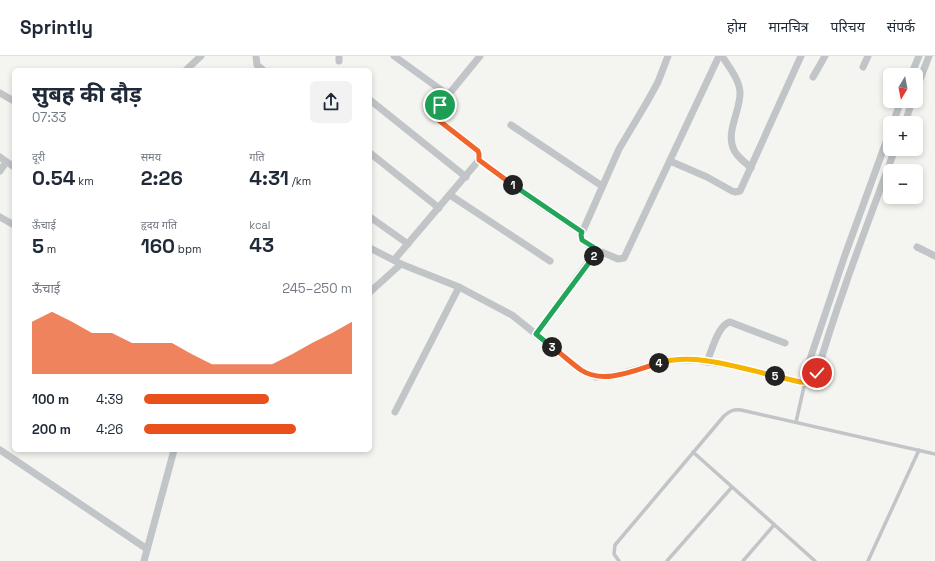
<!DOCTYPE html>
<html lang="hi">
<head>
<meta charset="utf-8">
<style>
  :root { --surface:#fff; --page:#f2f2f3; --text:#1f2937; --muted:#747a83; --line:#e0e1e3; --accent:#e9501b }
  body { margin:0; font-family:"Space Grotesk","Noto Sans Devanagari",sans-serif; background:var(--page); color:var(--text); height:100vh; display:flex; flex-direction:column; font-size:15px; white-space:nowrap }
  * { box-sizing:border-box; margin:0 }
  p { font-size:13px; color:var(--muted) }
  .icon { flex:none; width:22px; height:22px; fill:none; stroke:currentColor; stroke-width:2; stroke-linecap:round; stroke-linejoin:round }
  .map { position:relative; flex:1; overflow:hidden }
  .drawer { position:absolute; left:12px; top:12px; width:360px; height:384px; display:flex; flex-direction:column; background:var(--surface); border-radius:6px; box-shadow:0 2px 6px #0003 }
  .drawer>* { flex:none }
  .needle { width:26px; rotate:190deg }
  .buttons { position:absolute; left:883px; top:12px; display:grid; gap:8px }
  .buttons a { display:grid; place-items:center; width:40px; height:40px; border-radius:6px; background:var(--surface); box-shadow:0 2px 6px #0003; font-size:20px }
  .pin { position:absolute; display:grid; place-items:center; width:34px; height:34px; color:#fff; margin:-17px; border:2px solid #fff; border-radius:50%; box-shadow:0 1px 4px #0007 }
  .km { position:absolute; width:20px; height:20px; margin:-10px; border-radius:50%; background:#222; color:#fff; font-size:11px; line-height:20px; text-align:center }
  .round { display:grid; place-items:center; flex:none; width:42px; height:42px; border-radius:6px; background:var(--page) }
  .head { display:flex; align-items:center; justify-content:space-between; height:68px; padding:0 20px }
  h1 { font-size:22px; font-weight:700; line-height:30px }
  .stats { display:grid; grid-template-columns:repeat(3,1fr); gap:6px; height:68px; padding:4px 20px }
  .stats div { display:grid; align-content:center }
  .stats b { font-size:20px; font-weight:700 }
  .stats small { font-size:11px; font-weight:400 }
  .stats p { font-size:11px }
  .chart { height:112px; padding:8px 20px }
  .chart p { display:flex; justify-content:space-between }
  .chart svg { width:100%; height:72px; margin-top:4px; fill:var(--accent); opacity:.7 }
  ul { padding:0 20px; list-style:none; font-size:13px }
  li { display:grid; grid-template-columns:64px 48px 1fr; align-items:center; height:30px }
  li i { height:10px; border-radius:5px; background:var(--accent) }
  header { display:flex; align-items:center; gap:24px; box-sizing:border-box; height:56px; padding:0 20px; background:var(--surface); border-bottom:1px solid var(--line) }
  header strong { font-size:19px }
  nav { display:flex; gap:22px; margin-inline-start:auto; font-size:14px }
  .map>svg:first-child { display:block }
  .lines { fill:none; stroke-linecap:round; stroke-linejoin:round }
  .service { stroke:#c1c5c8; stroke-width:3.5 }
  .minor { stroke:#c1c5c8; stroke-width:7 }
  .split-1-casing { stroke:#fff; stroke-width:8 }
  .split-2-casing { stroke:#fff; stroke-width:8 }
  .split-3-casing { stroke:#fff; stroke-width:8 }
  .split-4-casing { stroke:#fff; stroke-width:8 }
  .split-5-casing { stroke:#fff; stroke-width:8 }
  .split-6-casing { stroke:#fff; stroke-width:8 }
  .split-1 { stroke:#f0652b; stroke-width:5 }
  .split-2 { stroke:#22a559; stroke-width:5 }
  .split-3 { stroke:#22a559; stroke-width:5 }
  .split-4 { stroke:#f0652b; stroke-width:5 }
  .split-5 { stroke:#f5b400; stroke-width:5 }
  .split-6 { stroke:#f5b400; stroke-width:5 }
</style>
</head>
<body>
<header>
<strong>Sprintly</strong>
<nav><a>होम</a><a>मानचित्र</a><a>परिचय</a><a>संपर्क</a></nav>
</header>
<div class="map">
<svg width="935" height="505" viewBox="0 0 935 505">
  <rect width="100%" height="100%" fill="#f4f4f0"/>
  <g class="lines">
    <g class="service">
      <path d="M 796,366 L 805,326"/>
      <path d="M 693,396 L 815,505"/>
      <path d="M 619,505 L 614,498 L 615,489 L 724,360 C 730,355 733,353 741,354 L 935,398"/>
      <path d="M 667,505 L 732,431"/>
      <path d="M 743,505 L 774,469"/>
      <path d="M 868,505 L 919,394"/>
    </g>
    <g class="minor">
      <path d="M 256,0 L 257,9 L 263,14"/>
      <path d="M 394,0 L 448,39"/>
      <path d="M 722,0 C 729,11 739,23 740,36 C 741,54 725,76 734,94 C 737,101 745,106 751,112"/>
      <path d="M 339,5 L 339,0"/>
      <path d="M 863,11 L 868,0"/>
      <path d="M 186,14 L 201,0"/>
      <path d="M 911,19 L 919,0"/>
      <path d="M 813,21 L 825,0"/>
      <path d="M 916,34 L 929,0"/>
      <path d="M 0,37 L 14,45"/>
      <path d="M 370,44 L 466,121"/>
      <path d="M 893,67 L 901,45"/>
      <path d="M 905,67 L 912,45"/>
      <path d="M 511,69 L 602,130"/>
      <path d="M 370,97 L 439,152"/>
      <path d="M 0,101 L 14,111"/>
      <path d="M 479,104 L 525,138 L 582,176"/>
      <path d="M 670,105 L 707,121 L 732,135 L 735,136 L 740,135 L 801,0"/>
      <path d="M 0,115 L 6,106"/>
      <path d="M 450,139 L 550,205"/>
      <path d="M 0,161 L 14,169"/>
      <path d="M 370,161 L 408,188"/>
      <path d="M 917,191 L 935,200"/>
      <path d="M 370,192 L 401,208 L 459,231 L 512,259 L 582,315 L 596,321 L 616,319 L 669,304 L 696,304 L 728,309 L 800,326 L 805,326 L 809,321 L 817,317 C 839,241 868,167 895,93"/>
      <path d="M 597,194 C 591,190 582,188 581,179 L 619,93 L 647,46 L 658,26 L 668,0"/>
      <path d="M 394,204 L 479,104 L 479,98 L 477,95 L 439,65 L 436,59 L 440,49 L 480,0"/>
      <path d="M 370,236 L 401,208"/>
      <path d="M 536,278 L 597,194 L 618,203 L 624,202 L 719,0"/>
      <path d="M 707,306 C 712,294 718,269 730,266 L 785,287"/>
      <path d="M 809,321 L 806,315 L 845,199 L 890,75"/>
      <path d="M 395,356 L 459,231"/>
      <path d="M 0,394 L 147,493"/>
      <path d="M 144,505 L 174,394"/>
    </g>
  </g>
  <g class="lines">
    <defs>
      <path id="split-1" d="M 440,49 L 436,59 L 437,63 L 478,95 L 479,98 L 479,104 L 513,129"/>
      <path id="split-2" d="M 513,129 L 582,176 L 581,179 L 582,184 L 598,194 L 594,200"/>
      <path id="split-3" d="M 552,291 L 536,278 L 594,200"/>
      <path id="split-4" d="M 552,291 C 562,298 571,307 581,314 C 604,329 635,314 659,307"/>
      <path id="split-5" d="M 659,307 C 694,296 740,312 775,320"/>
      <path id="split-6" d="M 775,320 L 800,326 L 805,326 L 809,321 L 817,317"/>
    </defs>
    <use href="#split-1" class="split-1-casing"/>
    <use href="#split-2" class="split-2-casing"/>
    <use href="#split-3" class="split-3-casing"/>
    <use href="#split-4" class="split-4-casing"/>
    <use href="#split-5" class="split-5-casing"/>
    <use href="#split-6" class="split-6-casing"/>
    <use href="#split-1" class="split-1"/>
    <use href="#split-2" class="split-2"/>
    <use href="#split-3" class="split-3"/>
    <use href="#split-4" class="split-4"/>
    <use href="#split-5" class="split-5"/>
    <use href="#split-6" class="split-6"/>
  </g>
</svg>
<div class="buttons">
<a><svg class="needle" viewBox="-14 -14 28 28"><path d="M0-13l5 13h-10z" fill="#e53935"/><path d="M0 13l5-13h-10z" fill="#747a83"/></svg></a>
<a>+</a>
<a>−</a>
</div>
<div class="pin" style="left:440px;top:49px;background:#1e9e55"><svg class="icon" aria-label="arrive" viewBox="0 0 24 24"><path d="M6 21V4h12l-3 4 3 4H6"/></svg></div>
<div class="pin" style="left:817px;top:317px;background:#d93025"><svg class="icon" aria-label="check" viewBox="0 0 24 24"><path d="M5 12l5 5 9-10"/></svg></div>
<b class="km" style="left:513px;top:129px">1</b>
<b class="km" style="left:594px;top:200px">2</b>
<b class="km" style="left:552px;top:291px">3</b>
<b class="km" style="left:659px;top:307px">4</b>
<b class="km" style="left:775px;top:320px">5</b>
<section class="drawer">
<div class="head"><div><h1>सुबह की दौड़</h1><p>07:33</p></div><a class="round"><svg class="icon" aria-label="share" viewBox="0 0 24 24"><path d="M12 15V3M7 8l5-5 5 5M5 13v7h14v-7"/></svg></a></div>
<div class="stats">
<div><p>दूरी</p><b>0.54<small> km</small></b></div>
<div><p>समय</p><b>2:26</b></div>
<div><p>गति</p><b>4:31<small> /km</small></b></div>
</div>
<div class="stats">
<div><p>ऊँचाई</p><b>5<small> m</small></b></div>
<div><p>हृदय गति</p><b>160<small> bpm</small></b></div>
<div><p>kcal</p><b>43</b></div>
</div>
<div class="chart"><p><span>ऊँचाई</span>245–250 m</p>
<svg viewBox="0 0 160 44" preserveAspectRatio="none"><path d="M0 44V12L10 6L20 12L30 19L40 19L50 25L60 25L70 25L80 32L90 38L100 38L110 38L120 38L130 32L140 25L150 19L160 12V44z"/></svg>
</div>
<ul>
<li><b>100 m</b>4:39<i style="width:60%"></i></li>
<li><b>200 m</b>4:26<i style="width:73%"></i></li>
</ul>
</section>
</div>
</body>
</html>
